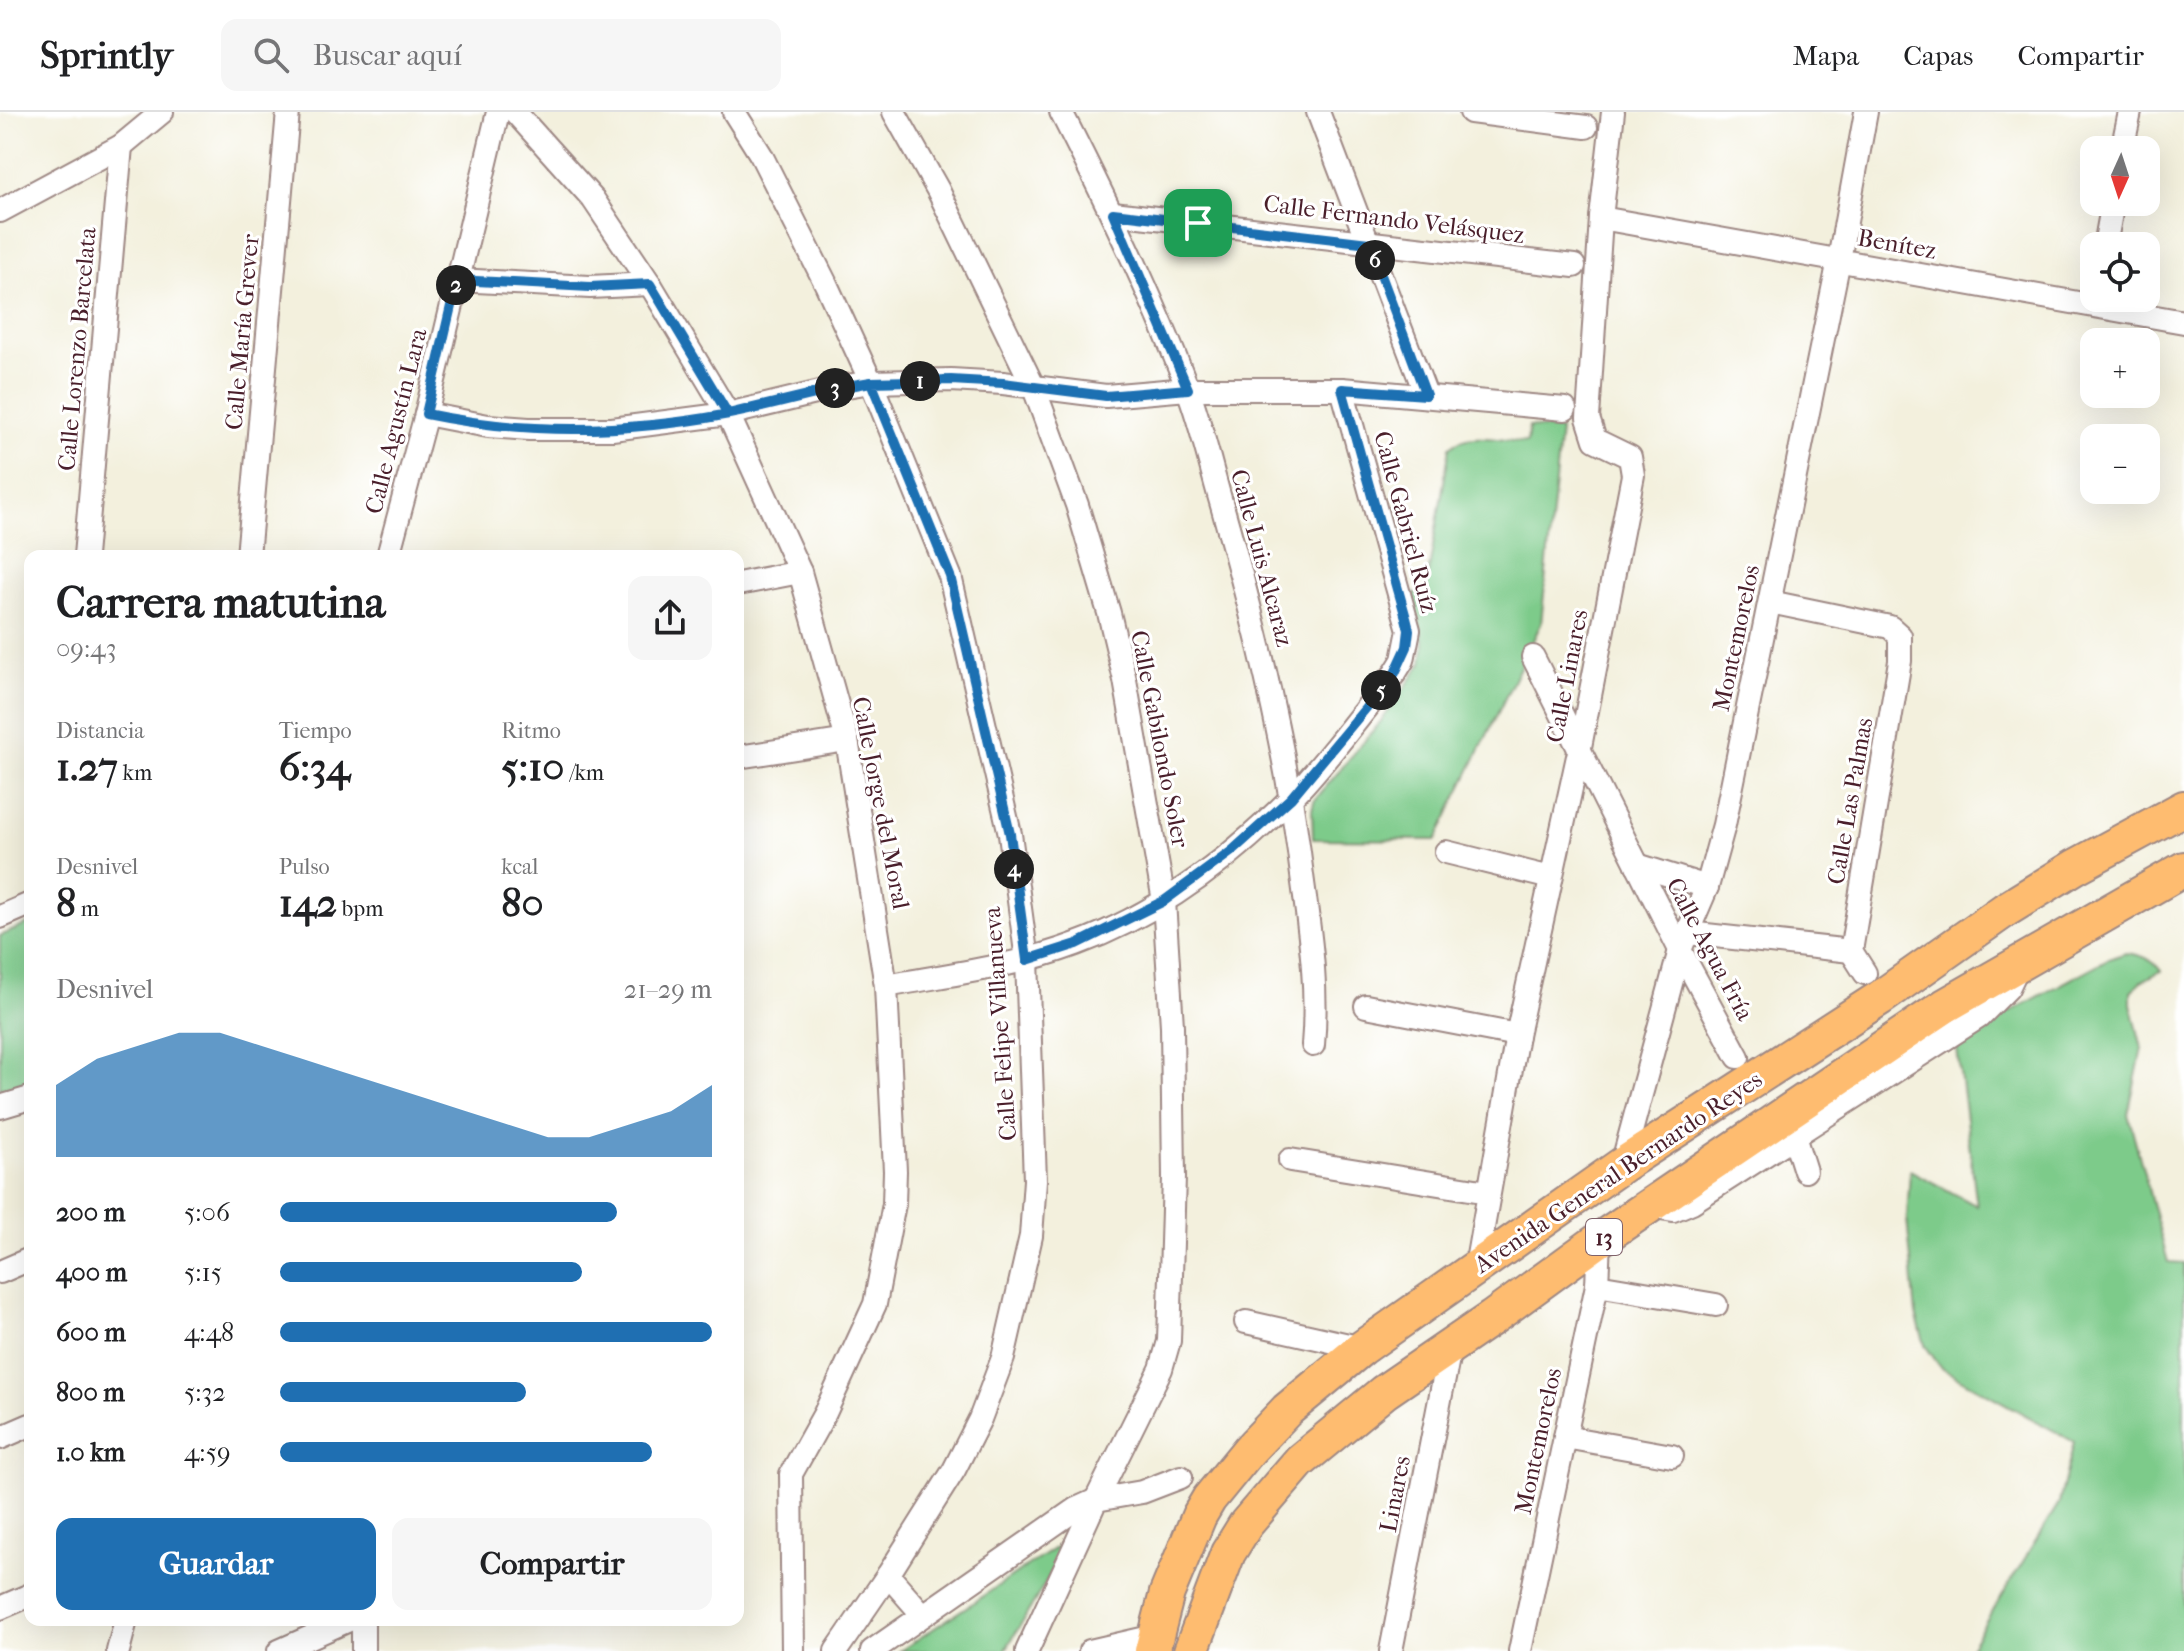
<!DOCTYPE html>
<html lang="es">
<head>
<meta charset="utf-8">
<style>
  :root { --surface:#fff; --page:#f6f6f6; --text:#202124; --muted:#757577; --line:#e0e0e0; --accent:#1f6fb2 }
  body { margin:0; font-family:"IM FELL French Canon",serif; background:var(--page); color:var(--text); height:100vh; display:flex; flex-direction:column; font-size:30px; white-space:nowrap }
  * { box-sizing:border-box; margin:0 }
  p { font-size:26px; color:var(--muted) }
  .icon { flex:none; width:44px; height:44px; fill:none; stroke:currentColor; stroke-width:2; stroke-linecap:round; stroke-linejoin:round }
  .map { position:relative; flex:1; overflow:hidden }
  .details { position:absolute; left:24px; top:438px; width:720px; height:1076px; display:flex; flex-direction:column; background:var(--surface); border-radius:16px; box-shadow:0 8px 32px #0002 }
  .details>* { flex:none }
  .needle { width:52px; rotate:183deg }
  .fabs { position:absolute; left:2080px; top:24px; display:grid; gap:16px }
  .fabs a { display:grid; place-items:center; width:80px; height:80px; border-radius:16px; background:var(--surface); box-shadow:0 8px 32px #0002; font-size:40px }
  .pin { position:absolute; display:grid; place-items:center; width:68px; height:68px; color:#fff; margin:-34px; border-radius:16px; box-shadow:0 4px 12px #0006 }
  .km { position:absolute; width:40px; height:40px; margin:-20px; border-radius:50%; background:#222; color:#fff; font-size:22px; line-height:40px; text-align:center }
  .round { display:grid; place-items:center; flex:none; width:84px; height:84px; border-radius:16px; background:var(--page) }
  .headline { display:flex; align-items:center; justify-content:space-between; height:136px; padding:0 32px }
  h1 { font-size:44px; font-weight:800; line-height:60px }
  .metrics { display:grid; grid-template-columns:repeat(3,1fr); gap:12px; height:136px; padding:8px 32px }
  .metrics div { display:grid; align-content:center }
  .metrics b { font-size:40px; font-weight:800 }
  .metrics small { font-size:22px; font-weight:400 }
  .metrics p { font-size:22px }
  .chart { height:224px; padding:16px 32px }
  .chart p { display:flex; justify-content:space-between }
  .chart svg { width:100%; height:144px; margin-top:8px; fill:var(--accent); opacity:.7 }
  .primary-button { display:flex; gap:16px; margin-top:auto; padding:16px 32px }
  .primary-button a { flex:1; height:92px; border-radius:16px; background:var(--accent); color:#fff; font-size:32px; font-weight:800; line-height:92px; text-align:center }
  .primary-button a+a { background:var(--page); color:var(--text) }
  ul { padding:0 32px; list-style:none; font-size:26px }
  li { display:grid; grid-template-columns:128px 96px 1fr; align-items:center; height:60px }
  li i { height:20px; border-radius:10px; background:var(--accent) }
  header { display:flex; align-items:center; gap:48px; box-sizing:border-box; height:112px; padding:0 40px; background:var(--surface); border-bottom:2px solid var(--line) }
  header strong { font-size:38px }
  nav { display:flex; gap:44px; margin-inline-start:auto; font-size:28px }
  .search { width:560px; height:72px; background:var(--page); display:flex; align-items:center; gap:20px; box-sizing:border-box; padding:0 28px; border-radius:16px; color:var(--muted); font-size:30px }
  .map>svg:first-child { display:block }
  .green { fill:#7dcb8a; stroke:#64755a; stroke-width:2 }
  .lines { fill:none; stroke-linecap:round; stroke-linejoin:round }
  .minor-casing { stroke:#9e8884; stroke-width:26 }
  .primary-casing { stroke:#9e8884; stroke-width:38 }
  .minor { stroke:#fff; stroke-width:22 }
  .primary { stroke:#febc70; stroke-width:34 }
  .route-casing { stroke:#fff; stroke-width:16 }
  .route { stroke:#1f6fb2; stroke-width:10 }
  .labels { text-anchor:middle; stroke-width:6; stroke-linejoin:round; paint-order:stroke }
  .shield { fill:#fff; stroke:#80626b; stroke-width:2 }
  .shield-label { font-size:22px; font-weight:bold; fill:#4a1f2b }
  .street-label { font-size:24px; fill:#4a1f2b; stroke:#fff }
</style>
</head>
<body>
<header>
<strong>Sprintly</strong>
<div class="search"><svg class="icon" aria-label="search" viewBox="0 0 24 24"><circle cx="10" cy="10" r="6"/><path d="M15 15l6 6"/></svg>Buscar aquí</div>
<nav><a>Mapa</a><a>Capas</a><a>Compartir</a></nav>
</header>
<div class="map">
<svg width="2184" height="1539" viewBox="0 0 2184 1539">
  <rect width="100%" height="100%" fill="#fff"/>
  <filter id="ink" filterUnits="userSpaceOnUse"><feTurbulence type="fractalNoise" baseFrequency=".0125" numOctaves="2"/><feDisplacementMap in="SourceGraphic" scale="16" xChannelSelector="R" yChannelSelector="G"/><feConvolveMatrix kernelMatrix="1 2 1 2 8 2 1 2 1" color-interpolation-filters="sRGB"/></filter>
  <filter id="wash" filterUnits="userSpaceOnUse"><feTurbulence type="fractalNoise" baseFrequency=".006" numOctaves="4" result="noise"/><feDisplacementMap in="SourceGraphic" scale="32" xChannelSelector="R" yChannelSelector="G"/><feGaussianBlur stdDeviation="1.8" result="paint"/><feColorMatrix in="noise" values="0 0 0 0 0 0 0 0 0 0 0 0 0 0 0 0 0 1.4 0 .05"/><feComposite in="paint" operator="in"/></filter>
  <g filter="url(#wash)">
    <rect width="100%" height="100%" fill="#f3f0dd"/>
    <g class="green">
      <path d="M 1529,315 L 1560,318 L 1541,512 L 1436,728 L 1313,727 L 1312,698 L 1314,689 L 1382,608 L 1422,551 L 1424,533 L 1413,482 L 1425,481 L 1450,335 C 1468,318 1505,329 1527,331 Z"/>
      <path d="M 30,811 L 30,969 L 0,977 L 0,824 Z"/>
      <path d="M 2126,841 C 2142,843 2151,846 2161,859 L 2142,869 L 2131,879 L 2131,892 L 2142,936 L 2128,1002 L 2168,1150 L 2184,1151 L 2184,1539 L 1968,1539 L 2059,1391 L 2074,1330 L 1941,1256 L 1925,1233 L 1916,1202 L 1907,1106 L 1910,1058 L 1977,1094 L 1956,929 L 2108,847 Z"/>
      <path d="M 1073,1424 L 1005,1539 L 900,1539 Z"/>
    </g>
  </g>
  <g filter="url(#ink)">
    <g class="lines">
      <defs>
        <g id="minor">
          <path d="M 515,0 L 593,87 L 650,172 L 728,302 L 800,460 L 847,628 L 886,874 L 895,1059 L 894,1092 L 875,1192 L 825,1301 L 791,1362 L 793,1539"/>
          <path d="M 734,0 L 761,43 L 826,172 L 871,270 L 950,464 L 1010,722 L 1027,848 L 1035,1068 L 1031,1124 L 1003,1246 L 980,1307 L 954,1358 L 888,1463 L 836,1539"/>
          <path d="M 894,0 L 938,78 L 1034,276 L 1077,393 L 1109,501 L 1125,568 L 1164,789 L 1172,914 L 1174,1065 L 1169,1229 L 1161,1257 L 1096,1388 L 1027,1539"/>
          <path d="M 1061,0 C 1107,90 1151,181 1187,275 C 1202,314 1211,357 1223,397 C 1255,510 1283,624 1299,740 C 1307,805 1319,868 1313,933"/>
          <path d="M 1318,0 L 1426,283"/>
          <path d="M 1471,0 L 1586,15"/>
          <path d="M 2122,38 L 2130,0"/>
          <path d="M 0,99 L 121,34 L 162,0"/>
          <path d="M 1113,101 L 1574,154"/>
          <path d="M 1601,106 L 2184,210"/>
          <path d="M 2105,134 L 2113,90"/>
          <path d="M 457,168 L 590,175 L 650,172"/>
          <path d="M 426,302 L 488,314 L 529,317 L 612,317 L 728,302 L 841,275 L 871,270 L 951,268 L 1003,271 L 1106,284 L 1188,277 L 1342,277 L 1565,297"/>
          <path d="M 85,444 L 121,34"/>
          <path d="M 248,444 L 288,0"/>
          <path d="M 388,444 L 426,302 L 498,0"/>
          <path d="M 738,472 L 800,460"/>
          <path d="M 1770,490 L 1890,515 L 1900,524 L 1900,549 L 1851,839 L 1865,861"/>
          <path d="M 1533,545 L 1680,838 L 1738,945"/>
          <path d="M 738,645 L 847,628"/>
          <path d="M 1446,740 L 1551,766"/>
          <path d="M 1637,753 L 1707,775"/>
          <path d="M 0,805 L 30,792"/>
          <path d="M 1688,821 L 1851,839"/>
          <path d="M 886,874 C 950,862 1015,855 1076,832 C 1156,803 1230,747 1290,687 C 1327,650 1361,601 1395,561 L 1403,548 L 1409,518 L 1342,277"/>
          <path d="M 1366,894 L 1517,923"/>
          <path d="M 0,995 L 30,986"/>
          <path d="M 1794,1024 L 1805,1059"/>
          <path d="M 1290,1048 L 1488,1080"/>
          <path d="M 1622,1053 L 1680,838 L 1707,775 L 1724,713 L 1839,148 L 1866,0"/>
          <path d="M 1649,1094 L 1673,1098 L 1692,1090 L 1979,905 L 2008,876 L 2018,855"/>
          <path d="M 1476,1155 L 1517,923 L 1580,635 L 1633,363 L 1630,345 L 1595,328 L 1588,306 L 1601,106 L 1613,0"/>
          <path d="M 0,1160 L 30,1147"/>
          <path d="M 1597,1173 L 1716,1193"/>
          <path d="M 1246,1210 L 1362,1236"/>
          <path d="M 1565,1325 L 1672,1344"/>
          <path d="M 0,1326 L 30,1313"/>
          <path d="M 888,1463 L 923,1503"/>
          <path d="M 0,1496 L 30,1483"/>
          <path d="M 363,1508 L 363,1539"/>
          <path d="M 118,1539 L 126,1508"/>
          <path d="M 279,1539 L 349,1508"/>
          <path d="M 872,1539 L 1076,1397 L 1096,1388 L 1142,1380 L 1181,1365"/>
          <path d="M 1090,1539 L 1155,1524"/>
          <path d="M 1391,1539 L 1450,1236"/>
          <path d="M 1520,1539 L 1597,1173 L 1599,1128"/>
        </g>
        <g id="primary">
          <path d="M 1152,1539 L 1167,1481 L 1199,1404 L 1209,1387 L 1249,1338 L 1287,1298 L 1362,1236 L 1622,1053 L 1880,886 L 2005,798 L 2075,755 L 2184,696"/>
          <path d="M 1191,1539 L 1228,1441 L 1246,1412 L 1300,1349 L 1384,1280 L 1492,1206 L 1599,1128 L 1945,894 L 2184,757"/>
        </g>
      </defs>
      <use href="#minor" class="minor-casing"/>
      <use href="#primary" class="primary-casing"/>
      <use href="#minor" class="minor"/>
      <use href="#primary" class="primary"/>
    </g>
  </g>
  <g class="lines" filter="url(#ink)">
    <defs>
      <path id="route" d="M 1198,111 L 1113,101 L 1188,277 L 1106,284 L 1003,271 L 951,268 L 871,270 L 841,275 L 728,302 L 650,172 L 590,175 L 457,168 L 426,302 C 526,323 628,321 729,302 C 777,293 823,278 871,270 L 950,464 L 1010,722 L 1027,848 L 1077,832 L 1164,789 L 1232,739 L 1291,686 L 1395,561 L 1407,535 L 1409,518 L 1406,506 L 1342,277 L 1426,283 L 1369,131 L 1198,111"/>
    </defs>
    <use href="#route" class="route-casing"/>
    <use href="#route" class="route"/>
  </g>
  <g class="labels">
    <rect class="shield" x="1586" y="1107" width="36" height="36" rx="6"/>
    <g class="shield-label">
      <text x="1604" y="1133">13</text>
    </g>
    <g class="street-label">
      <text transform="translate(1394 107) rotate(7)" y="8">Calle Fernando Velásquez</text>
      <text transform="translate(1897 132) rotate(10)" y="8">Benítez</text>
      <text transform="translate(242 220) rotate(-85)" y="8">Calle María Grever</text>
      <text transform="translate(77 237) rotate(-85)" y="8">Calle Lorenzo Barcelata</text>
      <text transform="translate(396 309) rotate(-76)" y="8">Calle Agustín Lara</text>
      <text transform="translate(1406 410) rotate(75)" y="8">Calle Gabriel Ruíz</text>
      <text transform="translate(1262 446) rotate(75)" y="8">Calle Luis Alcaraz</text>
      <text transform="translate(1736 526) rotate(-78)" y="8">Montemorelos</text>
      <text transform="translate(1567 564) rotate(-79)" y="8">Calle Linares</text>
      <text transform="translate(1160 627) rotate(79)" y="8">Calle Gabilondo Soler</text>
      <text transform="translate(1850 689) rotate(-80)" y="8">Calle Las Palmas</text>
      <text transform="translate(881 691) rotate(79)" y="8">Calle Jorge del Moral</text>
      <text transform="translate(1710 837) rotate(62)" y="8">Calle Agua Fría</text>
      <text transform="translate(1000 912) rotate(-94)" y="8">Calle Felipe Villanueva</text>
      <text transform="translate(1618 1060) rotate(-34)" y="8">Avenida General Bernardo Reyes</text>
      <text transform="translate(1538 1329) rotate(-78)" y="8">Montemorelos</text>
      <text transform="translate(1395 1382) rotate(-79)" y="8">Linares</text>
    </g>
  </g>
</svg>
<div class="fabs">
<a><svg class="needle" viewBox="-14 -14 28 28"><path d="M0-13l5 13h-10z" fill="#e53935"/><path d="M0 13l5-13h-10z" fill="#757577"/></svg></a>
<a><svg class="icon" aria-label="locate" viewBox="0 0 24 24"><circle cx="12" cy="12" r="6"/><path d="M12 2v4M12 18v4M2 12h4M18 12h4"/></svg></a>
<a>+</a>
<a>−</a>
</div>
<div class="pin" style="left:1198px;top:111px;background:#1e9e55"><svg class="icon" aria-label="arrive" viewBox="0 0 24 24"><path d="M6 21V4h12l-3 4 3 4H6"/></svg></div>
<b class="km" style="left:920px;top:269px">1</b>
<b class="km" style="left:456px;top:173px">2</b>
<b class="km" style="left:835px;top:276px">3</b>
<b class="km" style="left:1014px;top:757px">4</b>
<b class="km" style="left:1381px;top:578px">5</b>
<b class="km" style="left:1375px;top:148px">6</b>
<section class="details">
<div class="headline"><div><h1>Carrera matutina</h1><p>09:43</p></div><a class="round"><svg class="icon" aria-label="share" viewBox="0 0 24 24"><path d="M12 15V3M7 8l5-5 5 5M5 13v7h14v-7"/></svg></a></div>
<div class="metrics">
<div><p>Distancia</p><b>1.27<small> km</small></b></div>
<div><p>Tiempo</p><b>6:34</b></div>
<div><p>Ritmo</p><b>5:10<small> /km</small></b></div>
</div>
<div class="metrics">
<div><p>Desnivel</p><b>8<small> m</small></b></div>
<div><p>Pulso</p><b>142<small> bpm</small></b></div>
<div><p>kcal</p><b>80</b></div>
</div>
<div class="chart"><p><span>Desnivel</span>21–29 m</p>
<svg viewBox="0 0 160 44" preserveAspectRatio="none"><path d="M0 44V22L10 14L20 10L30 6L40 6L50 10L60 14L70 18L80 22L90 26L100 30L110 34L120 38L130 38L140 34L150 30L160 22V44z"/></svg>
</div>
<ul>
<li><b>200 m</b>5:06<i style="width:78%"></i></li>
<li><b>400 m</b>5:15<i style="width:70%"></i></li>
<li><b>600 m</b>4:48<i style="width:100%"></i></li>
<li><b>800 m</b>5:32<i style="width:57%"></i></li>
<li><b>1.0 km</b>4:59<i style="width:86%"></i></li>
</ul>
<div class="primary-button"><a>Guardar</a><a>Compartir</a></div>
</section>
</div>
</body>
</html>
